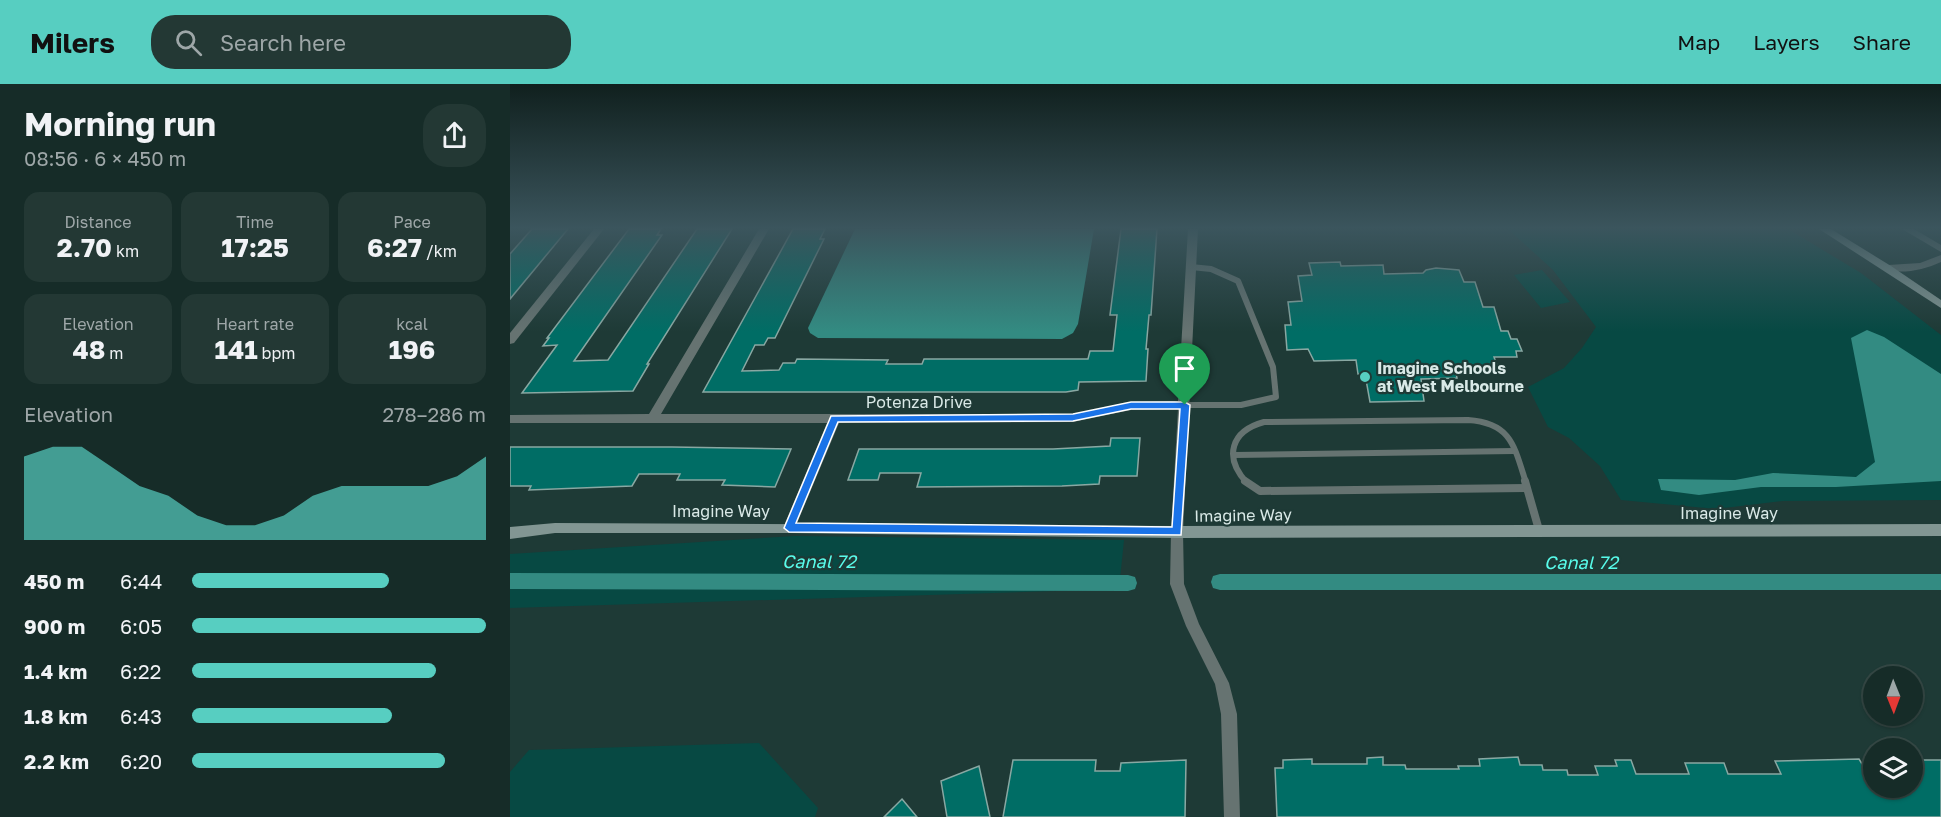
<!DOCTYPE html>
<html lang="en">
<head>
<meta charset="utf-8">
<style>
  :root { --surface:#162c28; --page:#233834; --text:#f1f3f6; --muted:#9ea7a8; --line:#354845; --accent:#57cec1 }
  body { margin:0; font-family:"Golos Text",sans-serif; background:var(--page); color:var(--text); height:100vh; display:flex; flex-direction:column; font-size:22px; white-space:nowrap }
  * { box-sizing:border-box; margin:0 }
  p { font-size:20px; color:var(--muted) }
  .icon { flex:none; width:33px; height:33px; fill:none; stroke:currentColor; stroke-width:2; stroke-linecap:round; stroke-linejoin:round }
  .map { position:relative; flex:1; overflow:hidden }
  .panel { display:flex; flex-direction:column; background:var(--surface); width:510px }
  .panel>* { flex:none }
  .needle { width:39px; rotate:179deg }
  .tools { position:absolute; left:1353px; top:582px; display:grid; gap:12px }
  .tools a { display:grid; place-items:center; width:60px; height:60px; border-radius:50%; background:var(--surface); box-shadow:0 2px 4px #0004,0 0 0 2px var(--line); font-size:30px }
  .pin { position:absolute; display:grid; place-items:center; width:51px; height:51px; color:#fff; margin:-62px -26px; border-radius:50% 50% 50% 0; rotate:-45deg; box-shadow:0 0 6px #0007 }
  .pin .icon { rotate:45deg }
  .round { display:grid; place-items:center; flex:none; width:63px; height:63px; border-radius:24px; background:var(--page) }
  .headline { display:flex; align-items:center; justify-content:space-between; height:102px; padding:0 24px }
  h1 { font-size:33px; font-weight:700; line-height:45px }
  .stats { display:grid; grid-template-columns:repeat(3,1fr); gap:9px; height:102px; padding:6px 24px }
  .stats div { display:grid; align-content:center; border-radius:15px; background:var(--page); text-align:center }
  .stats b { font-size:26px; font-weight:700 }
  .stats small { font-size:16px; font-weight:400 }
  .stats p { font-size:16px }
  .chart { height:168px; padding:12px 24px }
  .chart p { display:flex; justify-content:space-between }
  .chart svg { width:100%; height:108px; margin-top:6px; fill:var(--accent); opacity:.7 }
  ul { padding:0 24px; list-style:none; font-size:20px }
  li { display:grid; grid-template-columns:96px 72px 1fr; align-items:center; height:45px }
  li i { height:15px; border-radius:8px; background:var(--accent) }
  header { display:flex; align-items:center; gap:36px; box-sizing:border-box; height:84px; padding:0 30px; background:var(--accent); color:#111 }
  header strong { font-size:28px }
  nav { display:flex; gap:33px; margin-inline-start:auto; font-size:21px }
  .search { width:420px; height:54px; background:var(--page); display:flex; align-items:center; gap:15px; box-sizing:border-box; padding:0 21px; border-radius:24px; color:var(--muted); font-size:22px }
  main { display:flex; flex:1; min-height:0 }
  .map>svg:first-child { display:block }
  .green { fill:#074943 }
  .water { fill:#338b82 }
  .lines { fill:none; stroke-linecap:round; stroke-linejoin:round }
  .canal { fill:#338b82; fill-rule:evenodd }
  .building { fill:#006d65; stroke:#89a8a3; stroke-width:1.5 }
  .lane-far1 { stroke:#667371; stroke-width:6 }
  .lane { stroke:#667371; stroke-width:8 }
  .street { fill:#667371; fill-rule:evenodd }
  .secondary { fill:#829693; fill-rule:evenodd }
  .route { fill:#1a73e8; stroke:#fff; stroke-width:1.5; fill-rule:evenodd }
  .poi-dot { fill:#57cec1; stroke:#1e3a36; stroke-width:2 }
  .labels { text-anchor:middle; stroke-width:4.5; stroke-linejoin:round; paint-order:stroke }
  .poi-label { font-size:16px; font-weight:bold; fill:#d9e9e7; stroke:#1e3a36; text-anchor:start }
  .street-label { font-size:16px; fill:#d9e9e7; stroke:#1e3a36 }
  .water-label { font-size:18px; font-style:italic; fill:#58fbea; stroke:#1e3a36 }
</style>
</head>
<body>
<header>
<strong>Milers</strong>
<div class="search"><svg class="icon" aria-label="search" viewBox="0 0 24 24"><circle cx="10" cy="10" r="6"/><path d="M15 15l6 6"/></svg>Search here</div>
<nav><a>Map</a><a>Layers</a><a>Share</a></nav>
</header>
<main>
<section class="panel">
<div class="headline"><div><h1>Morning run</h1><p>08:56 · 6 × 450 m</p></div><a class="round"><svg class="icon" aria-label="share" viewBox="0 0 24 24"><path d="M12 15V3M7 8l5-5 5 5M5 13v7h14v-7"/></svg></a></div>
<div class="stats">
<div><p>Distance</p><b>2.70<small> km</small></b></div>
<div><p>Time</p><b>17:25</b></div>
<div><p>Pace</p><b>6:27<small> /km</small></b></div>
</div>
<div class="stats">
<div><p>Elevation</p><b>48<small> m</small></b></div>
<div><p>Heart rate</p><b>141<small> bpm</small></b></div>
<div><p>kcal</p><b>196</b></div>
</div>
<div class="chart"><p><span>Elevation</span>278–286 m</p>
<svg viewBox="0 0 160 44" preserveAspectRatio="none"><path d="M0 44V10L10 6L20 6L30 14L40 22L50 26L60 34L70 38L80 38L90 34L100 26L110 22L120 22L130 22L140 22L150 18L160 10V44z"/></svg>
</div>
<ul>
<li><b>450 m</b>6:44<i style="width:67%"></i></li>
<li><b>900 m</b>6:05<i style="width:100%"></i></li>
<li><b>1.4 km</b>6:22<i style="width:83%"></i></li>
<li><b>1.8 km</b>6:43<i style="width:68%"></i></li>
<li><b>2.2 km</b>6:20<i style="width:86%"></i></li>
</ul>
</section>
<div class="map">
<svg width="1431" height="733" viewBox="0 0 1431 733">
  <rect width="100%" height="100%" fill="#1e3a36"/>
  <g class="green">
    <path d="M 998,145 L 1278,145 L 1351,189 L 1431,251 L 1431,416 L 1273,417 L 1206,425 L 1111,416 L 1090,382 L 1059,354 L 1038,343 L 1018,303 L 1054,284 L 1072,264 L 1086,243 L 1043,186 Z"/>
    <path d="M 1032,186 L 1060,218 L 1031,224 L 1004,191 Z"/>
    <path d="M 285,452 L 614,456 L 609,505 L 0,524 L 0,470 Z"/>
    <path d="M 249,659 L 308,724 L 305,733 L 0,733 L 0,688 L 19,666 Z"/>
  </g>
  <g class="water">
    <path d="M 345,145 L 584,145 L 568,240 L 563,249 L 552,255 L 308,254 L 300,249 L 298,244 Z"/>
    <path d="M 1357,246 L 1374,253 L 1431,290 L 1431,397 L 1326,403 L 1251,403 L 1189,411 L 1151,406 L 1148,395 L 1225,396 L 1263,389 L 1346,393 L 1365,378 L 1341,254 Z"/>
  </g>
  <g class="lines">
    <g class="canal">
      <path d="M 0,489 L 618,491 L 625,493 L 627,499 L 625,505 L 618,507 L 0,505 Z"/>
      <path d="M 710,490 L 1431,490 L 1431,506 L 710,506 L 703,504 L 701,498 L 703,492 Z"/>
    </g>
  </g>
  <g class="building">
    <path d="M 22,145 L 58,145 L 0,215 L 0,170 Z"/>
    <path d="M 119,145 L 151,145 L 147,151 L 152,151 L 64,277 L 98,276 L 187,145 L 222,145 L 137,280 L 139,280 L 123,307 L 12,309 L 47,261 L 33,262 L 39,254 L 37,254 Z"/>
    <path d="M 283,145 L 315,145 L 310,155 L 314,155 L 265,254 L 258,254 L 254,261 L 245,261 L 232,287 L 269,286 L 273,279 L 285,279 L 287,275 L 378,276 L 376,280 L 412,280 L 414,275 L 578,275 L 580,267 L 603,267 L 607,231 L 600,231 L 611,145 L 647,145 L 641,231 L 639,231 L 636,265 L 638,265 L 636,297 L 569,298 L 568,306 L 556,308 L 193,308 Z"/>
    <path d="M 830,178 L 831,182 L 873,181 L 874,190 L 913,189 L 916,186 L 926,184 L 949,186 L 954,198 L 965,198 L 973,223 L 984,223 L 991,247 L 998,247 L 1001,255 L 1007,255 L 1012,267 L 1006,267 L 1007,273 L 984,273 L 988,284 L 945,284 L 947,294 L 911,295 L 914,317 L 860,318 L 855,290 L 848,290 L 846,276 L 804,277 L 798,265 L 777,266 L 775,241 L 781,241 L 778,218 L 792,217 L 788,192 L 802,191 L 799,179 Z"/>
    <path d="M 601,354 L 630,354 L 627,392 L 590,392 L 589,400 L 552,402 L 407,403 L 411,389 L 370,389 L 368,396 L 338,396 L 349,365 L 543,365 L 600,362 Z"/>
    <path d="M 0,363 L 162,363 L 281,365 L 265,403 L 212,401 L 215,396 L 167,396 L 170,390 L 129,390 L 122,402 L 19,406 L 21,402 L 0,402 Z"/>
    <path d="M 873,673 L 873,681 L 895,681 L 896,685 L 949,685 L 948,682 L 970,682 L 969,675 L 1008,673 L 1010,681 L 1032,681 L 1033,686 L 1057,686 L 1058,691 L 1088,691 L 1085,682 L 1107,682 L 1105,676 L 1121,676 L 1126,690 L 1179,690 L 1175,679 L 1214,679 L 1218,690 L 1271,690 L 1265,677 L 1349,675 L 1352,680 L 1364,680 L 1364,704 L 1402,704 L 1402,676 L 1431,676 L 1431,733 L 767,733 L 765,684 L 773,684 L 773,676 L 802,675 L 802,680 L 857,680 L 857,674 Z"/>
    <path d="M 503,676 L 586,676 L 585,687 L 610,687 L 611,679 L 676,676 L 675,733 L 493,733 Z"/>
    <path d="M 469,682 L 480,733 L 437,733 L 431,697 Z"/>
    <path d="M 392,715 L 407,733 L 374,733 Z"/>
  </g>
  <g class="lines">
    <g class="lane-far1">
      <path d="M 675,321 L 731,321 L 766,313 L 763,283 L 728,197 L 701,185 L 681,183"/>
      <path d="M 724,371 L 1004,367"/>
      <path d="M 737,399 C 713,373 721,347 754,338 L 958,336 C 1001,339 1004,361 1016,399"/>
    </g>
    <g class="lane">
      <path d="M 735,397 L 750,407 L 1016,404"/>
      <path d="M 1015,397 L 1029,446"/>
    </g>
    <g class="street">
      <path d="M 84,145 L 94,145 L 4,259 L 0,260 L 0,249 Z"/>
      <path d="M 249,145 L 259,145 L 151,330 L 563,330 L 621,318 L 668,317 L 678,145 L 688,145 L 673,448 L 674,500 L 689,540 L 719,599 L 727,630 L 730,733 L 714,733 L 711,630 L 705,600 L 676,542 L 660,500 L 661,448 L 668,325 L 621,326 L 563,338 L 329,339 L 285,444 L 284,448 L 279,449 L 274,448 L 273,444 L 317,339 L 0,339 L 0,331 L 139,330 Z"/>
      <path d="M 1392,145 L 1404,145 L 1431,161 L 1431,168 Z"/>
      <path d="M 1431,171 L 1431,178 C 1414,186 1394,190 1375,186 L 1373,184 L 1378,181 L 1410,179 Z"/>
    </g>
    <g class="secondary">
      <path d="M 1309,145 L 1321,145 L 1381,182 L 1431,216 L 1431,224 Z"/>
      <path d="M 45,439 L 667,442 L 1431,440 L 1431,452 L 667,454 L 279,449 L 45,449 L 0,455 L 0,443 Z"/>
    </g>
  </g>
  <linearGradient id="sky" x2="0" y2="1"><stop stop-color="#10201e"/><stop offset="0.58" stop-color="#3b555d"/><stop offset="1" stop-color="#3b555d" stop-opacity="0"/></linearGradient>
  <rect width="1431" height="248" fill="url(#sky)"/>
  <path class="route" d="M 621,318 L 675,318 L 680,321 L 671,451 L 279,448 L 274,444 L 321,332 L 563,330 ZM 621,325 L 670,325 L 662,443 L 286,439 L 328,338 L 563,337 Z"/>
  <circle class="poi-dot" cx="855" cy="293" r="6"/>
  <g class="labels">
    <g class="poi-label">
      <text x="867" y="290">Imagine Schools<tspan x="867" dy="18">at West Melbourne</tspan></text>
    </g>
    <g class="street-label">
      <text x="409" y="324">Potenza Drive</text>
      <text x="211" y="433">Imagine Way</text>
      <text x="1219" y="435">Imagine Way</text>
      <text transform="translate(733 431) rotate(-1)" y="6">Imagine Way</text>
    </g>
    <g class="water-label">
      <text x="309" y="484">Canal 72</text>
      <text x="1071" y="485">Canal 72</text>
    </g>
  </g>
</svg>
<div class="tools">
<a><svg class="needle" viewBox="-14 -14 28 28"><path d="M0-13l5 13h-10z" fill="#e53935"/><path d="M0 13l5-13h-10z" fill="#9ea7a8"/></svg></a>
<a><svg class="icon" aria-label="layers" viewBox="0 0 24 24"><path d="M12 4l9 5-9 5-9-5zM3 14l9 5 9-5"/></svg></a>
</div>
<div class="pin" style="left:675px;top:321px;background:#1e9e55"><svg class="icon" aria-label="arrive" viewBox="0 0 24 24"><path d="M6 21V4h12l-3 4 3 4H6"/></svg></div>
</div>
</main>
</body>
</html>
